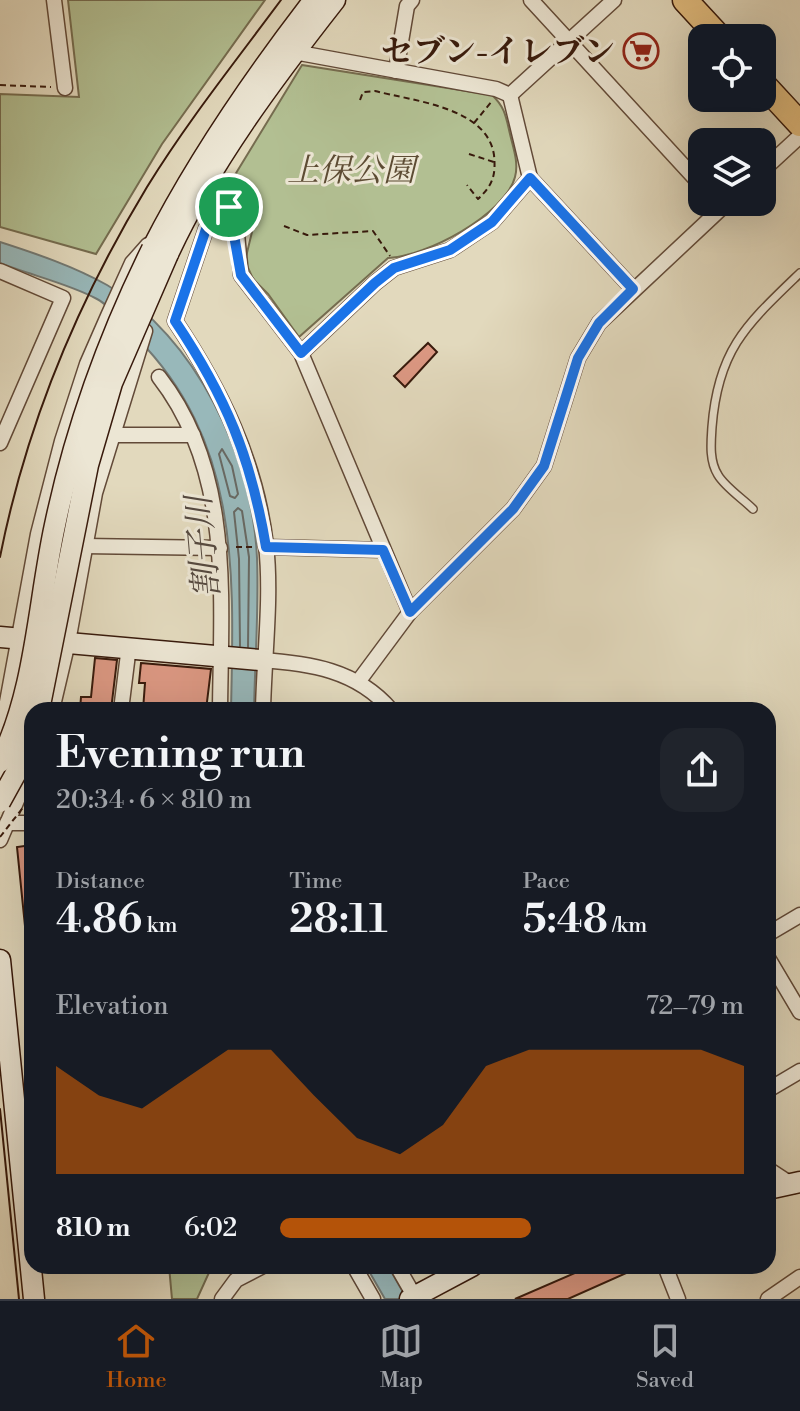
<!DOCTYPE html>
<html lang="en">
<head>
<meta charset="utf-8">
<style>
  :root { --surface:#171b24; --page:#20242c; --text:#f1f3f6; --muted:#9ea1a6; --line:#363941; --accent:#b45309 }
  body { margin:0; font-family:"Libre Bodoni","Noto Serif JP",serif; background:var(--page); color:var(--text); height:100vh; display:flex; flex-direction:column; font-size:30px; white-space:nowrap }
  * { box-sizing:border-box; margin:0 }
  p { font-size:26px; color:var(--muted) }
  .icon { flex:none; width:44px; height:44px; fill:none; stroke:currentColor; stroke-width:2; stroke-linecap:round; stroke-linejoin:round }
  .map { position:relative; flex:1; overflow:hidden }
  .side { position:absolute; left:24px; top:702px; width:752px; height:572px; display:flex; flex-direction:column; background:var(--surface); border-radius:24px; box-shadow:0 8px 32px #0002 }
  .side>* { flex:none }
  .tools { position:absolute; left:688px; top:24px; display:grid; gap:16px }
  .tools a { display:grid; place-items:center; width:88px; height:88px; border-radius:16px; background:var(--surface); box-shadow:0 8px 32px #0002; font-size:40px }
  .pin { position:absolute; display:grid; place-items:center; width:68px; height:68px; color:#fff; margin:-34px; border:4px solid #fff; border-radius:50%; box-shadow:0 2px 8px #0007 }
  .round { display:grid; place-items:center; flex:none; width:84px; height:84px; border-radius:24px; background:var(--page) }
  .summary { display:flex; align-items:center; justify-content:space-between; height:136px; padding:0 32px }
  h1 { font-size:44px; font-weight:600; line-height:60px }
  .stats { display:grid; grid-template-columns:repeat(3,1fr); gap:12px; height:136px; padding:8px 32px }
  .stats div { display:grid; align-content:center }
  .stats b { font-size:40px; font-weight:600 }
  .stats small { font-size:22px; font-weight:400 }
  .stats p { font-size:22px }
  .chart { height:224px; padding:16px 32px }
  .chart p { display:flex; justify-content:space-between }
  .chart svg { width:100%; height:144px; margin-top:8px; fill:var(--accent); opacity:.7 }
  ul { padding:0 32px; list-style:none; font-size:26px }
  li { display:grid; grid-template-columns:128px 96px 1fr; align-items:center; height:60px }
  li i { height:20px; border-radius:10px; background:var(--accent) }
  .tabs { display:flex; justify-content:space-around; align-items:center; height:112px; border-top:2px solid var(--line); background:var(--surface); font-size:22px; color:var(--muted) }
  .tabs a { display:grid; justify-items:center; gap:4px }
  .tabs .current { color:var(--accent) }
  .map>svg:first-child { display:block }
  .green { fill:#b2bf92; stroke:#756c4f; stroke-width:2 }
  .water { fill:#98b8ba; stroke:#727974; stroke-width:2 }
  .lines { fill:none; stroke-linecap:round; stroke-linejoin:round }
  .shore { stroke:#686963; stroke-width:2 }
  .building { fill:#dc9883; stroke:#381a0c; stroke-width:2 }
  .lane-casing { stroke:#624a38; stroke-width:10 }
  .street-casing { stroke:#624a38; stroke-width:17 }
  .secondary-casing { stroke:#381a0c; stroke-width:23 }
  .primary-casing { stroke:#381a0c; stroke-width:27 }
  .path { stroke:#381a0c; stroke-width:2; stroke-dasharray:6 4; stroke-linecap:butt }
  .lane { stroke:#ece6d4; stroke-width:7 }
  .street { stroke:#ece6d4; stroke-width:14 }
  .secondary { stroke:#ece6d4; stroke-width:20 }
  .primary { stroke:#e1bc7e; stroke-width:24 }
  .tram { stroke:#381a0c; stroke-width:2 }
  .secondary-bridge-casing { stroke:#381a0c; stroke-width:23; stroke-linecap:butt }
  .path-bridge { stroke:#381a0c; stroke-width:2; stroke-dasharray:6 4; stroke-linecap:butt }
  .secondary-bridge { stroke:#ece6d4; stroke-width:20 }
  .route-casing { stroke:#fff; stroke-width:16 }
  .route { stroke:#1a73e8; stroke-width:10 }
  .labels { text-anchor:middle; stroke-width:6; stroke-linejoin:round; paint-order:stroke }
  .poi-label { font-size:32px; font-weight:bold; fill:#381a0c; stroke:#ece6d4; text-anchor:end }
  .park-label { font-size:32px; font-style:italic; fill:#5d4c34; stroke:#ece6d4 }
  .water-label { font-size:34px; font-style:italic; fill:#554940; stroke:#ece6d4 }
</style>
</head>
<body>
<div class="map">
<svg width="800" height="1299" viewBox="0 0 800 1299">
  <rect width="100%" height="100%" fill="#e2d9bd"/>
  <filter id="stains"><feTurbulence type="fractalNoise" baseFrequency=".0025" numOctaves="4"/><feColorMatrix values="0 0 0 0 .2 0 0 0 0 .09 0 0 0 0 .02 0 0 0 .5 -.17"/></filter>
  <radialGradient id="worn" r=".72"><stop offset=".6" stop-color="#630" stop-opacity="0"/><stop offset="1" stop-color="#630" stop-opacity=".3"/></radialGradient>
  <g class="green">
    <path d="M 68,0 L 265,0 L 162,144 L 96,254 L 0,227 L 0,94 L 79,97 Z"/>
    <path d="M 302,65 L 492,95 C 505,107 506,117 510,134 C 513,147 519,163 515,177 C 505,215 425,257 388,258 L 299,337 L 268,294 L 253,279 L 245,261 L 252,232 L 248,197 L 230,183 Z"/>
    <path d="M 169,1266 L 212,1266 L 197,1299 L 172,1299 Z"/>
  </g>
  <g class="water">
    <path d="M 0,242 C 37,254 73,266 107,285 C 196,336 253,458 257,558 C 259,608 255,659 254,710 L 231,710 C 234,573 240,442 137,338 C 125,326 112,307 97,299 C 70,284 30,275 0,263 Z"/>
    <path d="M 366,1266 L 388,1266 L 407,1299 L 385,1299 Z"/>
  </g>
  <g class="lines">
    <g class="shore">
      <path d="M 222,449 L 232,466 L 238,494 L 235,498 L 230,496 L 219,454 Z"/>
      <path d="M 240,646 L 239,559 L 234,512 L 238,508 L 242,511 L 249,557 L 248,647"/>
    </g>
  </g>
  <g class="building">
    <path d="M 428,343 L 437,352 L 405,387 L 394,376 Z"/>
    <path d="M 95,658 L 117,660 L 111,710 L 80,710 L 81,697 L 91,697 Z"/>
    <path d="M 141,663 L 211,669 L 206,710 L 143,710 L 145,683 L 139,683 Z"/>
    <path d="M 32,845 L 32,925 L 25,926 L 17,847 Z"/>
    <path d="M 591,1266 L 642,1266 L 568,1299 L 515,1299 Z"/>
  </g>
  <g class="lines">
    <defs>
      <path id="lane" d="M 753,509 C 743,499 725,487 718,475 C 709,461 711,442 712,427 C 718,349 747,324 800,273"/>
      <g id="street">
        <path d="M 54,0 L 65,88"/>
        <path d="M 531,0 L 702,186"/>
        <path d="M 294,52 L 496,89 L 510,95"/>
        <path d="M 396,71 L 407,6 L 412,0"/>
        <path d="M 510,95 L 614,0"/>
        <path d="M 762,171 L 800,136"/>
        <path d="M 201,175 L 209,177 L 227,196 L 237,234 L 241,275 L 301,353 L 410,612"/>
        <path d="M 530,178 L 633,289"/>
        <path d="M 229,207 L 206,229 L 175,321 C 221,390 256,461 266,545 C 272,596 264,658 263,710"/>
        <path d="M 0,271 L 63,298 L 0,443"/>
        <path d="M 301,353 L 375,283 L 394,268 L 450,250 L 492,222 L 530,178 L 510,95"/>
        <path d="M 159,377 C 233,472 221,597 220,710"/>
        <path d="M 110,435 L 193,435"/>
        <path d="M 84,546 L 220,548"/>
        <path d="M 266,547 L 383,550"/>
        <path d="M 260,660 C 309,663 357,670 391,710"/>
        <path d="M 358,682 L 410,612 L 513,509 L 544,466 L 578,358 L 599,323 L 728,202"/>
        <path d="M 52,710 L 68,642 L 95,493 L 145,331"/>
        <path d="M 121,710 L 129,646"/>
        <path d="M 0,798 L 5,713 L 38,534 L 62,441 L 87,364 L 108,316 L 132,263 L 148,245"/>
        <path d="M 7,823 L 32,823"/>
        <path d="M 0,840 L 32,765"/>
        <path d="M 768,934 L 800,915"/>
        <path d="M 768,958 L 800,1012"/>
        <path d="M 768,1090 L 800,1071"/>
        <path d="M 768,1169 L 794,1186"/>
        <path d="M 354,1266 L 373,1299"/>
        <path d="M 397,1266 L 416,1299"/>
        <path d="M 665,1266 L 678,1299"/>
        <path d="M 222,1299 L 236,1280 L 263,1266"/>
        <path d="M 768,1299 L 800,1277"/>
      </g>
      <g id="secondary">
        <path d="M 152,249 C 197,160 253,79 314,0"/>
        <path d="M 168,254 C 210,163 273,79 335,0"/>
        <path d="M 0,637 L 260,660"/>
        <path d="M 0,960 L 34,1299"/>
        <path d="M 768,1189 L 800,1182"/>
        <path d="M 410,1299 L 472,1266"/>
      </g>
      <g id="primary">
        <path d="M 685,0 L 720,38"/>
        <path d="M 762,83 L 800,124"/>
      </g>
    </defs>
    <use href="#lane" class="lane-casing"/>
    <use href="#street" class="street-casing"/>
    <use href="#secondary" class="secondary-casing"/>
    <use href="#primary" class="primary-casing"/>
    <g class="path">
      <path d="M 0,85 L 51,87"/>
      <path d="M 360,100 L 363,92 L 375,91 C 413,101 487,107 494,155 C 496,175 493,185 478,199 L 467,185"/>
      <path d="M 474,123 L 492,101"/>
      <path d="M 469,154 L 494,162"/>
      <path d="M 284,226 L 307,235 L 373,231 L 390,256"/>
      <path d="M 236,547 L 253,547"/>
    </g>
    <use href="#lane" class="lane"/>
    <use href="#street" class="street"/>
    <use href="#secondary" class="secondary"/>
    <use href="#primary" class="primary"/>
    <g class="tram">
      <path d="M 0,557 C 26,426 78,301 147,187 C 187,122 235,62 281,0"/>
      <path d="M 0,1109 L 19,1299"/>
    </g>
    <defs>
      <g id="secondary-bridge">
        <path d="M 39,710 L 88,465 L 112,383 L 168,254"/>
        <path d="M 0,762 C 36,690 38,603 55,525 C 75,430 109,336 152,249"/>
        <path d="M 0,802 L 16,773 L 32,728"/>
      </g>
    </defs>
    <use href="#secondary-bridge" class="secondary-bridge-casing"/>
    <path class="path-bridge" d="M 0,837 L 25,805 L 32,789"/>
    <use href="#secondary-bridge" class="secondary-bridge"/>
  </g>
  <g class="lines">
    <defs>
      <path id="route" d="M 530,178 L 633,289 L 599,323 L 578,358 L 544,466 L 513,509 L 410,612 L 383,550 L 266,547 C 251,457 226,397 175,321 L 206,229 L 229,207 L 241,275 L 301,353 L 375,283 L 394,268 L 450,250 L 492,222 Z"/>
    </defs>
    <use href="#route" class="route-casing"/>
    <use href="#route" class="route"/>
  </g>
  <defs>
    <symbol id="supermarket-ring" viewBox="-11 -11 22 22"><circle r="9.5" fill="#ece6d4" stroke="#8f2418" stroke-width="1.5"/><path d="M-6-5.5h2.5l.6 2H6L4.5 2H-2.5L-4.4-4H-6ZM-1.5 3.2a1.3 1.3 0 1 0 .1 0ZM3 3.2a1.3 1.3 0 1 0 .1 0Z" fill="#8f2418"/></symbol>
  </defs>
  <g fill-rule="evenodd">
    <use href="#supermarket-ring" x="621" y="31" width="40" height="40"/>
  </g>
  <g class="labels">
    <g class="poi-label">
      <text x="615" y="62">セブン-イレブン</text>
    </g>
    <g class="park-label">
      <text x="351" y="181">上保公園</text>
    </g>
    <g class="water-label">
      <text transform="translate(202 547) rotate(-95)" y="12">割子川</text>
    </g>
  </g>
  <rect width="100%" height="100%" filter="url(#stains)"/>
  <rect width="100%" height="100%" fill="url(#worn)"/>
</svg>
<div class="tools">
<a><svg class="icon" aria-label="locate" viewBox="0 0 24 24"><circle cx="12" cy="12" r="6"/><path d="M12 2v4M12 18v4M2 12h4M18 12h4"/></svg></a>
<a><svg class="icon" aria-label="layers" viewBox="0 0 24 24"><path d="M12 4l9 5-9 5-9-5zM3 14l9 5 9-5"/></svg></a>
</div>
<div class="pin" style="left:229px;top:207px;background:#1e9e55"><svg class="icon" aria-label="arrive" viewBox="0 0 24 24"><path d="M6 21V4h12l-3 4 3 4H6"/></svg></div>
<section class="side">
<div class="summary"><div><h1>Evening run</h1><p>20:34 · 6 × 810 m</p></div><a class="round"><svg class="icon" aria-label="share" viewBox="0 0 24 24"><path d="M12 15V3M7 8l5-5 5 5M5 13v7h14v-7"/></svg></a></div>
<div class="stats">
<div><p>Distance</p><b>4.86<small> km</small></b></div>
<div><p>Time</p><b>28:11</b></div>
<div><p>Pace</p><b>5:48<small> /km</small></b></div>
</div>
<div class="chart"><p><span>Elevation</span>72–79 m</p>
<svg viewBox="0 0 160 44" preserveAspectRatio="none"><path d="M0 44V11L10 20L20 24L30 15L40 6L50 6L60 20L70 33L80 38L90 29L100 11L110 6L120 6L130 6L140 6L150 6L160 11V44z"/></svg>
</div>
<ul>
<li><b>810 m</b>6:02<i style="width:54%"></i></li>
</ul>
</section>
</div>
<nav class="tabs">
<a class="current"><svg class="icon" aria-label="home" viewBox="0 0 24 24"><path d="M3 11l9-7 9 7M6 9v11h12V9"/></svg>Home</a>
<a><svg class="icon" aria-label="map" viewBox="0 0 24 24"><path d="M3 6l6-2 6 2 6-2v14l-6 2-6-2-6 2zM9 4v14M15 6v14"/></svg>Map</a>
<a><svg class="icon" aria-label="saved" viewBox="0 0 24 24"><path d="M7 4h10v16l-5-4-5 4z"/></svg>Saved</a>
</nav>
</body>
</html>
